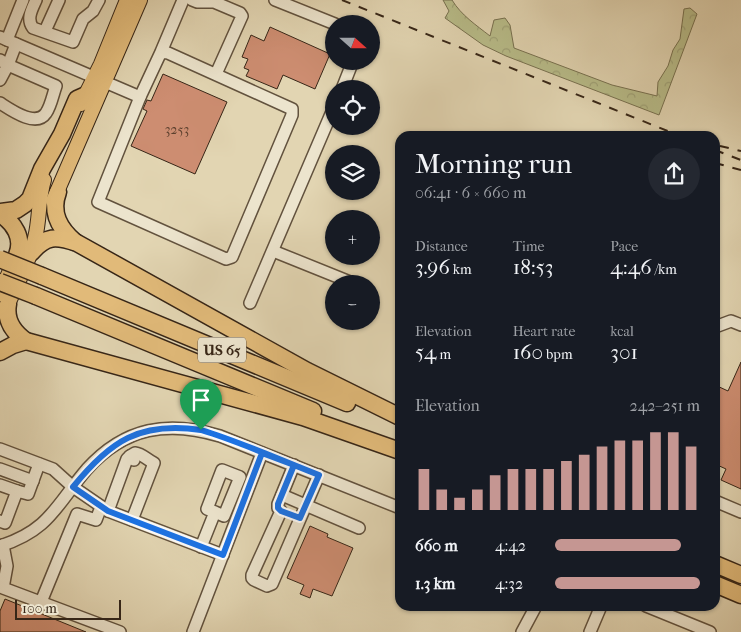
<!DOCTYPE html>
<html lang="en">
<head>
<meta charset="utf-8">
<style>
  :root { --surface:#171b24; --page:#242831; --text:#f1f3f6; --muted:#9ea1a6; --accent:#c59692 }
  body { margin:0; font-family:"IM FELL French Canon",serif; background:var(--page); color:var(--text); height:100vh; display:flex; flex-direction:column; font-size:19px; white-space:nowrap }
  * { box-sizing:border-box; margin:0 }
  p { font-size:16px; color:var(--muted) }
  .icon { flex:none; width:28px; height:28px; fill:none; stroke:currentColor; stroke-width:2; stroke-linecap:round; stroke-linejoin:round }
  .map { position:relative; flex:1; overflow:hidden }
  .sheet { position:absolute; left:395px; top:131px; width:325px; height:480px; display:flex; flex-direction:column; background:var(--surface); border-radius:15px; box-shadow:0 1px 4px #0004 }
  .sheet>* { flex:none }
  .needle { width:32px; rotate:111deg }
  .buttons { position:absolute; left:325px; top:15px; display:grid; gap:10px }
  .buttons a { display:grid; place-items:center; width:55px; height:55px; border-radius:50%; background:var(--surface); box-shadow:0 1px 4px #0004; font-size:25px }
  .scale { position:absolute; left:15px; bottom:12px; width:106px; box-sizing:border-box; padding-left:5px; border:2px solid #372617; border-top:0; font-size:14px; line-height:18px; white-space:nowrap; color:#372617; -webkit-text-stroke:4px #ece4cd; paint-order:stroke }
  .pin { position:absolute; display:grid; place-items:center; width:42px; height:42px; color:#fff; margin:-51px -21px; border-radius:50% 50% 50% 0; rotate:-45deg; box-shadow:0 0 5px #0007 }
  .pin .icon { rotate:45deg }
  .round { display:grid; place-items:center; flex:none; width:52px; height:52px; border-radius:26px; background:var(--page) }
  .overview { display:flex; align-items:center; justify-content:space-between; height:85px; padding:0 20px }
  h1 { font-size:28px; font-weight:600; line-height:38px }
  .figures { display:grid; grid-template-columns:repeat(3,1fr); gap:8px; height:85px; padding:5px 20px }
  .figures div { display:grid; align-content:center }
  .figures b { font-size:21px; font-weight:600 }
  .figures small { font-size:14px; font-weight:400 }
  .figures p { font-size:14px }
  .chart { height:140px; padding:10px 20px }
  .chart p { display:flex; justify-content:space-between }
  .chart svg { width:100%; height:90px; margin-top:5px; stroke:var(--accent); stroke-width:6 }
  ul { padding:0 20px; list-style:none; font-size:16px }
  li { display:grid; grid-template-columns:80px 60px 1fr; align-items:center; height:38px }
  li i { height:12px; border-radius:6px; background:var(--accent) }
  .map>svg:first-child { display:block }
  .forest { fill:url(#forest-crowns); stroke:#787150 }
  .building { fill:#cd8d71; stroke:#372617 }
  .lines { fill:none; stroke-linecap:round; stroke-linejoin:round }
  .minor-casing { stroke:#62523e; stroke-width:14 }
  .major-casing { stroke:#372617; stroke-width:16 }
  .highway-casing { stroke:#372617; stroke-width:19 }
  .minor { stroke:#ece4cd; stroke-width:11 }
  .major { stroke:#e1ba79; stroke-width:14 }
  .highway { stroke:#e1ba79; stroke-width:16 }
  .rail { stroke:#372617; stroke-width:2; stroke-dasharray:9 9; stroke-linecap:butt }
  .highway-bridge-casing { stroke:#372617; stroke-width:19; stroke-linecap:butt }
  .highway-bridge { stroke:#e1ba79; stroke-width:16 }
  .route-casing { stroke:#fff; stroke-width:10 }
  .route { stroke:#1a73e8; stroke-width:6 }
  .labels { text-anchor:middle; stroke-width:4.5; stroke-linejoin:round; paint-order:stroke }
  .number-label { font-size:14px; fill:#5c402e }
  .shield { fill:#ece4cd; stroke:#6d5f4e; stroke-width:1 }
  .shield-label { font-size:15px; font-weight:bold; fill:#372617 }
</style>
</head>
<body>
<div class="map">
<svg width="741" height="632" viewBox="0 0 741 632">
  <defs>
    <pattern id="forest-crowns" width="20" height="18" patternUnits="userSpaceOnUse" patternTransform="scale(1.25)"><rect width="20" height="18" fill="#b8bc89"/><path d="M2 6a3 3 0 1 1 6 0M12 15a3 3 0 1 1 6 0" fill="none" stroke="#9fa176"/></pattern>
  </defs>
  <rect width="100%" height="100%" fill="#e2d5b2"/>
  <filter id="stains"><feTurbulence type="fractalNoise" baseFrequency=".004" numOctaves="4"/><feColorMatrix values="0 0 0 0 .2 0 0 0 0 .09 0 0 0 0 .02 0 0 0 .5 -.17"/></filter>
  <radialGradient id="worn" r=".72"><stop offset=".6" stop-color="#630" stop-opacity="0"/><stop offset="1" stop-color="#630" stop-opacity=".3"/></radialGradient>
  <path class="forest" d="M 443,0 L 452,0 C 461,15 476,25 490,36 L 494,20 L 505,18 L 510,25 L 514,48 L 612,85 L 657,96 L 658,82 L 668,66 L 673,50 L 680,39 L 684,9 L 690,8 L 697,14 L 659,115 L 506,56 L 483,45 L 445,18 L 449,11 Z"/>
  <g class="building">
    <path d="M 270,27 L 330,54 L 315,89 L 283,75 L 277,89 L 246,76 L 249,70 L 244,68 L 248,59 L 242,57 L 251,35 L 264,41 Z"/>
    <path d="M 163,74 L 227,102 L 195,174 L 131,146 L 147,111 L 143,109 L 147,100 L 151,101 Z"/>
    <path d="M 741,362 L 741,489 L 721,480 L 726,469 L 715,464 L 715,385 L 728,391 Z"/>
    <path d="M 310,526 L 328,534 L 327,537 L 353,548 L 332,596 L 313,589 L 310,598 L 300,594 L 304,585 L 287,578 Z"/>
    <path d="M 5,599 L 86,632 L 0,632 L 0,611 Z"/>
  </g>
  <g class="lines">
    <defs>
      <g id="minor">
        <path d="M 36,0 C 32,9 26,19 33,28 L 73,42 L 83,19 L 93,11 L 99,0"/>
        <path d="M 192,0 L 197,2 L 214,2 L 240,13 L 242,16 L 216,74"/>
        <path d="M 275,0 L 335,24"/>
        <path d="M 45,31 L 59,0"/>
        <path d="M 0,37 L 140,97"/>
        <path d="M 7,40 L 23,0"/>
        <path d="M 161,52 L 168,53 L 292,109 L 292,115 L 232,257 L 226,259 L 98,202 L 140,97 L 161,52 L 183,0"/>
        <path d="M 0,60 L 8,65 L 16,44"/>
        <path d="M 0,80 L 8,65 L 56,86 C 53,94 51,106 46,113 C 36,128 11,110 0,103"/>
        <path d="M 342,89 L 353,61"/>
        <path d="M 273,251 L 355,284"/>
        <path d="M 250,303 L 334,107"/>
        <path d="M 715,327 L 731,321 L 741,325"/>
        <path d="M 0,449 L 53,469 L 73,487 L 108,511 L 223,555"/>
        <path d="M 130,456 L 135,453 C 143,454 147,460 154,463 L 132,520"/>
        <path d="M 294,465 L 278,504 L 278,508 L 281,511 L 252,575 L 252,578 L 254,580 L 267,586 L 272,584 L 319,475"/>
        <path d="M 0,469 L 33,481"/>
        <path d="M 0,485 L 17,491"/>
        <path d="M 282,495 L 359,528"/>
        <path d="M 715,501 L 741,512"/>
        <path d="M 108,511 L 127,459 L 130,456 L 134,460"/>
        <path d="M 0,521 L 5,523 L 17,491 L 28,494 L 39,464"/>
        <path d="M 3,545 L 7,566 L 3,588 L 120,632"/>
        <path d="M 0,546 C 50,530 56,505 87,469 C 125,427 168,420 220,436 L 400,508"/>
        <path d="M 201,547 L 215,512 L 224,516 L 240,477 L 222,470 L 207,509 L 215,512"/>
        <path d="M 41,602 L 77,514 L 96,520 L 101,507"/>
        <path d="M 646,606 L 710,632"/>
        <path d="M 193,632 L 262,453"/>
        <path d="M 522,632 L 536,606"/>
        <path d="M 590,632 L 601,606"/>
      </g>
      <g id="major">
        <path d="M 81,104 L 101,64 L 127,0"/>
        <path d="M 53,201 L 140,0"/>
        <path d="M 0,294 L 16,256"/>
        <path d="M 8,304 C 17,283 30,261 35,238 C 40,219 38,199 44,180"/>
      </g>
      <g id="highway">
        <path d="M 58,192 C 50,213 60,229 75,242"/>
        <path d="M 0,212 L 16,210 L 25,204 L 30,199 L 42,169 L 62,134 L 77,99 L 86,95"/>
        <path d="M 0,214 C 14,223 24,238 17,255"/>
        <path d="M 31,253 C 46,235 56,236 77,243 L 307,371 L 400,417"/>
        <path d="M 42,276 L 347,403"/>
        <path d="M 36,296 L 313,411"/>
        <path d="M 8,304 C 5,320 13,332 26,341 L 303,417 L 400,451"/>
        <path d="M 0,352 L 13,345 L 26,341"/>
        <path d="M 715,564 L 741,575"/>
        <path d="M 715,584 L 741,595"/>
      </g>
    </defs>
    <use href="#minor" class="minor-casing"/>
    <use href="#major" class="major-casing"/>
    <use href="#highway" class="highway-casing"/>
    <use href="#minor" class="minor"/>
    <use href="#major" class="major"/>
    <use href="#highway" class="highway"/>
    <g class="rail">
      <path d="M 342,0 L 680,136"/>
      <path d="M 720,146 L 741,151"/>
      <path d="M 715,150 L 741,160"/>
      <path d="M 715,163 L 741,170"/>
    </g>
    <defs>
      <g id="highway-bridge">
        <path d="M 0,259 L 42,276"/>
        <path d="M 0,282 L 36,296"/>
      </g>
    </defs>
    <use href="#highway-bridge" class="highway-bridge-casing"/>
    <use href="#highway-bridge" class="highway-bridge"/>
  </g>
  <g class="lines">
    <defs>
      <path id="route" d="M 201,430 C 140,421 110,441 73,487 L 108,511 L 223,555 L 262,453 L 294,465 L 278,504 L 278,508 L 281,511 L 300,518 L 319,475 C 280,460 241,442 201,430"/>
    </defs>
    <use href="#route" class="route-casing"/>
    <use href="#route" class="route"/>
  </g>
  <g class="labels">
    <g class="number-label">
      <text x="177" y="134">3253</text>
    </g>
    <rect class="shield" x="198" y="337.5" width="48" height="25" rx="4"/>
    <g class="shield-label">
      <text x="222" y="355">US 65</text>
    </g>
  </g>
  <rect width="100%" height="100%" filter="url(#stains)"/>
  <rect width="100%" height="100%" fill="url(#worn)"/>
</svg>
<div class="buttons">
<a><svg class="needle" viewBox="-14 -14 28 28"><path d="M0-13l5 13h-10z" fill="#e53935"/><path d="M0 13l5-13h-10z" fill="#9ea1a6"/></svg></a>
<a><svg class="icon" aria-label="locate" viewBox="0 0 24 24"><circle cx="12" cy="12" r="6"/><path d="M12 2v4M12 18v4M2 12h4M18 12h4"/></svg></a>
<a><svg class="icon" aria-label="layers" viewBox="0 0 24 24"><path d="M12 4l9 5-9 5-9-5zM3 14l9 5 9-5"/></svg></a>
<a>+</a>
<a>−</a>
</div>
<div class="scale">100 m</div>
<div class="pin" style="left:201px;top:430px;background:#1e9e55"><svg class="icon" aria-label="arrive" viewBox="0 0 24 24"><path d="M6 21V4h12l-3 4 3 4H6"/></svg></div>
<section class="sheet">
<div class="overview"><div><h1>Morning run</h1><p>06:41 · 6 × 660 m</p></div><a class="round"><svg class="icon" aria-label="share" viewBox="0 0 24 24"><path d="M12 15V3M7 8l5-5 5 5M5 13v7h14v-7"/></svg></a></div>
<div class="figures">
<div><p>Distance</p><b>3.96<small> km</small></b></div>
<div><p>Time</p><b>18:53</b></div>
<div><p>Pace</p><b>4:46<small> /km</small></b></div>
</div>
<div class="figures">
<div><p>Elevation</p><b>54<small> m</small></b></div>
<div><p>Heart rate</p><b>160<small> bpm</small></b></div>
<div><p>kcal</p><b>301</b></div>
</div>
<div class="chart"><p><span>Elevation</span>242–251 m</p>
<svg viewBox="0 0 160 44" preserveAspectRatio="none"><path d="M5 44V24M15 44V34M25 44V38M35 44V34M45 44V27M55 44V24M65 44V24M75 44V24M85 44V20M95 44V17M105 44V13M115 44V10M125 44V10M135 44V6M145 44V6M155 44V13"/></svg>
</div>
<ul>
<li><b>660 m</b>4:42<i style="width:87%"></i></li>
<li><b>1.3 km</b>4:32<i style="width:100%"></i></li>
</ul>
</section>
</div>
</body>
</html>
